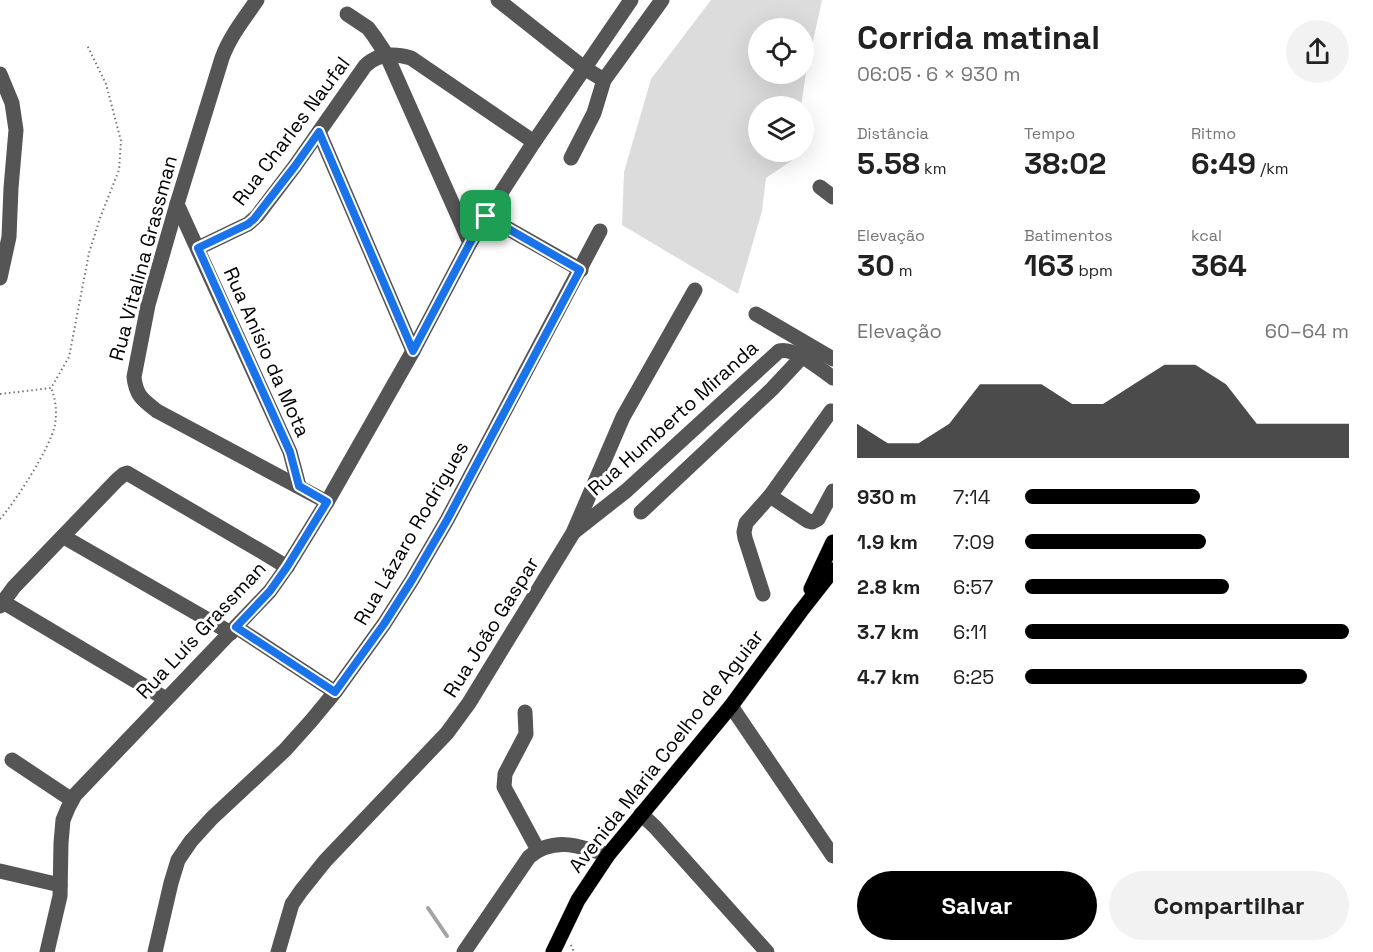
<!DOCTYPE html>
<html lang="pt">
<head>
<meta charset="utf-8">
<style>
  :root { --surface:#fff; --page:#f2f2f2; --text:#222; --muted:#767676; --accent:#000 }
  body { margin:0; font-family:"Space Grotesk",sans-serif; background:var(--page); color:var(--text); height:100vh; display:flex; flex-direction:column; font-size:22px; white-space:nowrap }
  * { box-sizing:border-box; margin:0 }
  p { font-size:20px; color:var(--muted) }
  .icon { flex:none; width:33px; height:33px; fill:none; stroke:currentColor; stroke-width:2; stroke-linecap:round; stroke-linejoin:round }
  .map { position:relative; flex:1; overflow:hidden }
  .details { display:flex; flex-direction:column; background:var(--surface); width:540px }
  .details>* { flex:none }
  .tools { position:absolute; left:748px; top:18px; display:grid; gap:12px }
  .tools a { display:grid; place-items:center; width:66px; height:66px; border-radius:50%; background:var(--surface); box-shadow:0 6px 24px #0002; font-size:30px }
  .pin { position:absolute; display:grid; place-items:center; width:51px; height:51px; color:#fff; margin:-26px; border-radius:12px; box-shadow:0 3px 9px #0006 }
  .round { display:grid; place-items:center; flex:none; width:63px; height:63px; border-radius:32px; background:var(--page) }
  .head { display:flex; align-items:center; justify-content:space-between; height:102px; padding:0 24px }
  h1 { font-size:33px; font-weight:600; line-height:45px }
  .stats { display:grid; grid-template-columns:repeat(3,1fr); gap:9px; height:102px; padding:6px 24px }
  .stats div { display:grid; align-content:center }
  .stats b { font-size:30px; font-weight:600 }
  .stats small { font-size:16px; font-weight:400 }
  .stats p { font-size:16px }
  .chart { height:168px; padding:12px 24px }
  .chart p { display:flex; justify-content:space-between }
  .chart svg { width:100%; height:108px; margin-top:6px; fill:var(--accent); opacity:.7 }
  .primary-button { display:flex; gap:12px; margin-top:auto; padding:12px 24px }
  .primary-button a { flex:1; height:69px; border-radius:36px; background:var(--accent); color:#fff; font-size:24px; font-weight:600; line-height:69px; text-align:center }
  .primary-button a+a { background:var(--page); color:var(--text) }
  ul { padding:0 24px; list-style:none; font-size:20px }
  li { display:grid; grid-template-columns:96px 72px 1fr; align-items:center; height:45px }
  li i { height:15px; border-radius:8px; background:var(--accent) }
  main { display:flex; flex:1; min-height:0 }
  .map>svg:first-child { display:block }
  .green { fill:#dcdcdc; fill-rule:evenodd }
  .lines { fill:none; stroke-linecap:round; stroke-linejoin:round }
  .stream { stroke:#a3a3a3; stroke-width:4 }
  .major-casing { stroke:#dbdbdb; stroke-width:16 }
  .path { stroke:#777; stroke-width:2; stroke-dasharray:1.5 3; stroke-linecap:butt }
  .minor { stroke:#555; stroke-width:15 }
  .major { stroke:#000; stroke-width:15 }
  .route-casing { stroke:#fff; stroke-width:12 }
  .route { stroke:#1a73e8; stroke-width:8 }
  .labels { text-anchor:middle; stroke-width:6; stroke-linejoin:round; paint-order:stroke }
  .street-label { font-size:20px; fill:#000; stroke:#fff }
</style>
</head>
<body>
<main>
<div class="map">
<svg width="833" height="952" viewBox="0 0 833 952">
  <rect width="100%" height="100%" fill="#fff"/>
  <path class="green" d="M 711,0 L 822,0 L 806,73 L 801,106 L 759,106 L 759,152 L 804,152 L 804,139 L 806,151 L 766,178 L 762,211 L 738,294 L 622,225 L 624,172 L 651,79 ZM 759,28 L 804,28 L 804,74 L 759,74 Z"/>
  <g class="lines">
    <path class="stream" d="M 428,908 L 447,936"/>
    <defs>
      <g id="major">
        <path d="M 811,589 L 833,542"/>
        <path d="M 553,952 L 578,900 L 608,855 L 731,706 L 801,611 L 833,570"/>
      </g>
    </defs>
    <use href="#major" class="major-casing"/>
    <g class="path">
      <path d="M 0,394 L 51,388 L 69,357 L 89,253 L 100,218 L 119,170 L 121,141 L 106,84 L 87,45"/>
      <path d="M 0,519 C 16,501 50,448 55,425 C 57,412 56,400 51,388"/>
      <path d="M 571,945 L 574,952"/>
    </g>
    <g class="minor">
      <path d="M 257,0 C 244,19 230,36 222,58 L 177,204 L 148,305 L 134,377 C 136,396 143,400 157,411 L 327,502"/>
      <path d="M 498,0 L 584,68 L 604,80"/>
      <path d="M 347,14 L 368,28 L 374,36 L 386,54 L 470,243"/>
      <path d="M 0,74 L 12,103 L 16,130 L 11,188 L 9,237 L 0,278"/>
      <path d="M 319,132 L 413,351"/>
      <path d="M 571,158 L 594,113 L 604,80 L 662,0"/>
      <path d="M 820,187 L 833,197"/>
      <path d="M 177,204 L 290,452 L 299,486"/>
      <path d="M 486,216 L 581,270"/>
      <path d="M 198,248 L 248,224 L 257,216 L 295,166 L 365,66 C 378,53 394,53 411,58 L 534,142"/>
      <path d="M 756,314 L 833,359"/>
      <path d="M 770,496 L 808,521 L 812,522 L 818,519 L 833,491"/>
      <path d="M 641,512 L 772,389 L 802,357"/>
      <path d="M 575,531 L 626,491 L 779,351 C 795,347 820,369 833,378"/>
      <path d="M 64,537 L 231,633"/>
      <path d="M 763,594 L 745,538 L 744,532 L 746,523 L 770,496 L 831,411"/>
      <path d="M 3,602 L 166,699"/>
      <path d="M 0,606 L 14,587 L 117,480 L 124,474 L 127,473 L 264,553 L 287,567"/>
      <path d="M 236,627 L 335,692"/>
      <path d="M 731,706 L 833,856"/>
      <path d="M 525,712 L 526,734 L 505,774 L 504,787 L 538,850"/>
      <path d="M 12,760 L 72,800"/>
      <path d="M 641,814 L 655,827 L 767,952"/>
      <path d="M 0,871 L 60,885"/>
      <path d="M 47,952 L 60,896 L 61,843 L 63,820 L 68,808 L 75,795 L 270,591 L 287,567 L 327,502 L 413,351 L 470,243 L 486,216 L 534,142 L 631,0"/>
      <path d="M 155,952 L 171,883 L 178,860 L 191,841 L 212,818 L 285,750 L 311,721 L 335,692 L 384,624 L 412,580 L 447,520 L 600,231"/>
      <path d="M 278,952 L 292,904 L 301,891 L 325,861 L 447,733 L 469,703 L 573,533 L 623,417 L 695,290"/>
      <path d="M 464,952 L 529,857 C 554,836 580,846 608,855"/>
    </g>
    <use href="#major" class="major"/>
  </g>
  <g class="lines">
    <defs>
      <path id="route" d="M 319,132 L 413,351 L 470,243 L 486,216 L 580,270 L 447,520 L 412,580 L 384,624 L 335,692 L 236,627 L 270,591 L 287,567 L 327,502 L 299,486 L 290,452 L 198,248 L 248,224 L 254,219 L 295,166 Z"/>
    </defs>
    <use href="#route" class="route-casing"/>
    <use href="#route" class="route"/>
  </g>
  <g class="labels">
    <g class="street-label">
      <text transform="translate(291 131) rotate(-53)" y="7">Rua Charles Naufal</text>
      <text transform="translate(143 258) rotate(-75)" y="7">Rua Vitalina Grassman</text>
      <text transform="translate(267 352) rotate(66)" y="7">Rua Anísio da Mota</text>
      <text transform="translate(673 418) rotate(-42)" y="7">Rua Humberto Miranda</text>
      <text transform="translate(411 533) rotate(-60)" y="7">Rua Lázaro Rodrigues</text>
      <text transform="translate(491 627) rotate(-58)" y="7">Rua João Gaspar</text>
      <text transform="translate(201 630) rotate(-47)" y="7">Rua Luís Grassman</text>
      <text transform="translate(666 751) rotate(-52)" y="7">Avenida Maria Coelho de Aguiar</text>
    </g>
  </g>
</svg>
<div class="tools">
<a><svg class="icon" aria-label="locate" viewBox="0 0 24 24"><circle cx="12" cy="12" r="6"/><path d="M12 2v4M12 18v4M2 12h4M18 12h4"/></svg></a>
<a><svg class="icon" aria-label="layers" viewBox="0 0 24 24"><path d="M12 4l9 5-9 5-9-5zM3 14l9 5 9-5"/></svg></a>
</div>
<div class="pin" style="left:486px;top:216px;background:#1e9e55"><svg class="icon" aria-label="arrive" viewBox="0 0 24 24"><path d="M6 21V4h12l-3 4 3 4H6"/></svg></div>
</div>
<section class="details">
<div class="head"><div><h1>Corrida matinal</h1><p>06:05 · 6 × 930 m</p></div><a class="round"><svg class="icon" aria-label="share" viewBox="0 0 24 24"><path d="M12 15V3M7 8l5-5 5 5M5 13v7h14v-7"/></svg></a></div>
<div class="stats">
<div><p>Distância</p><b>5.58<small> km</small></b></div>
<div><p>Tempo</p><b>38:02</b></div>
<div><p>Ritmo</p><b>6:49<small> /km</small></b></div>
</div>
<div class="stats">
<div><p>Elevação</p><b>30<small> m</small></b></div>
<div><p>Batimentos</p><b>163<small> bpm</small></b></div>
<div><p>kcal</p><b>364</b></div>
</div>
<div class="chart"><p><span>Elevação</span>60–64 m</p>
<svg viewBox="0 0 160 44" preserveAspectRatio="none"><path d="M0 44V30L10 38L20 38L30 30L40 14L50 14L60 14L70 22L80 22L90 14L100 6L110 6L120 14L130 30L140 30L150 30L160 30V44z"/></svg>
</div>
<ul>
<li><b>930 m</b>7:14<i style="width:54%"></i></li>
<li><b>1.9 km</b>7:09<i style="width:56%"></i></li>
<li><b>2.8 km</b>6:57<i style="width:63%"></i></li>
<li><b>3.7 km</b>6:11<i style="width:100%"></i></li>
<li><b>4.7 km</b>6:25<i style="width:87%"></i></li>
</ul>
<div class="primary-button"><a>Salvar</a><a>Compartilhar</a></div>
</section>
</main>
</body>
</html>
